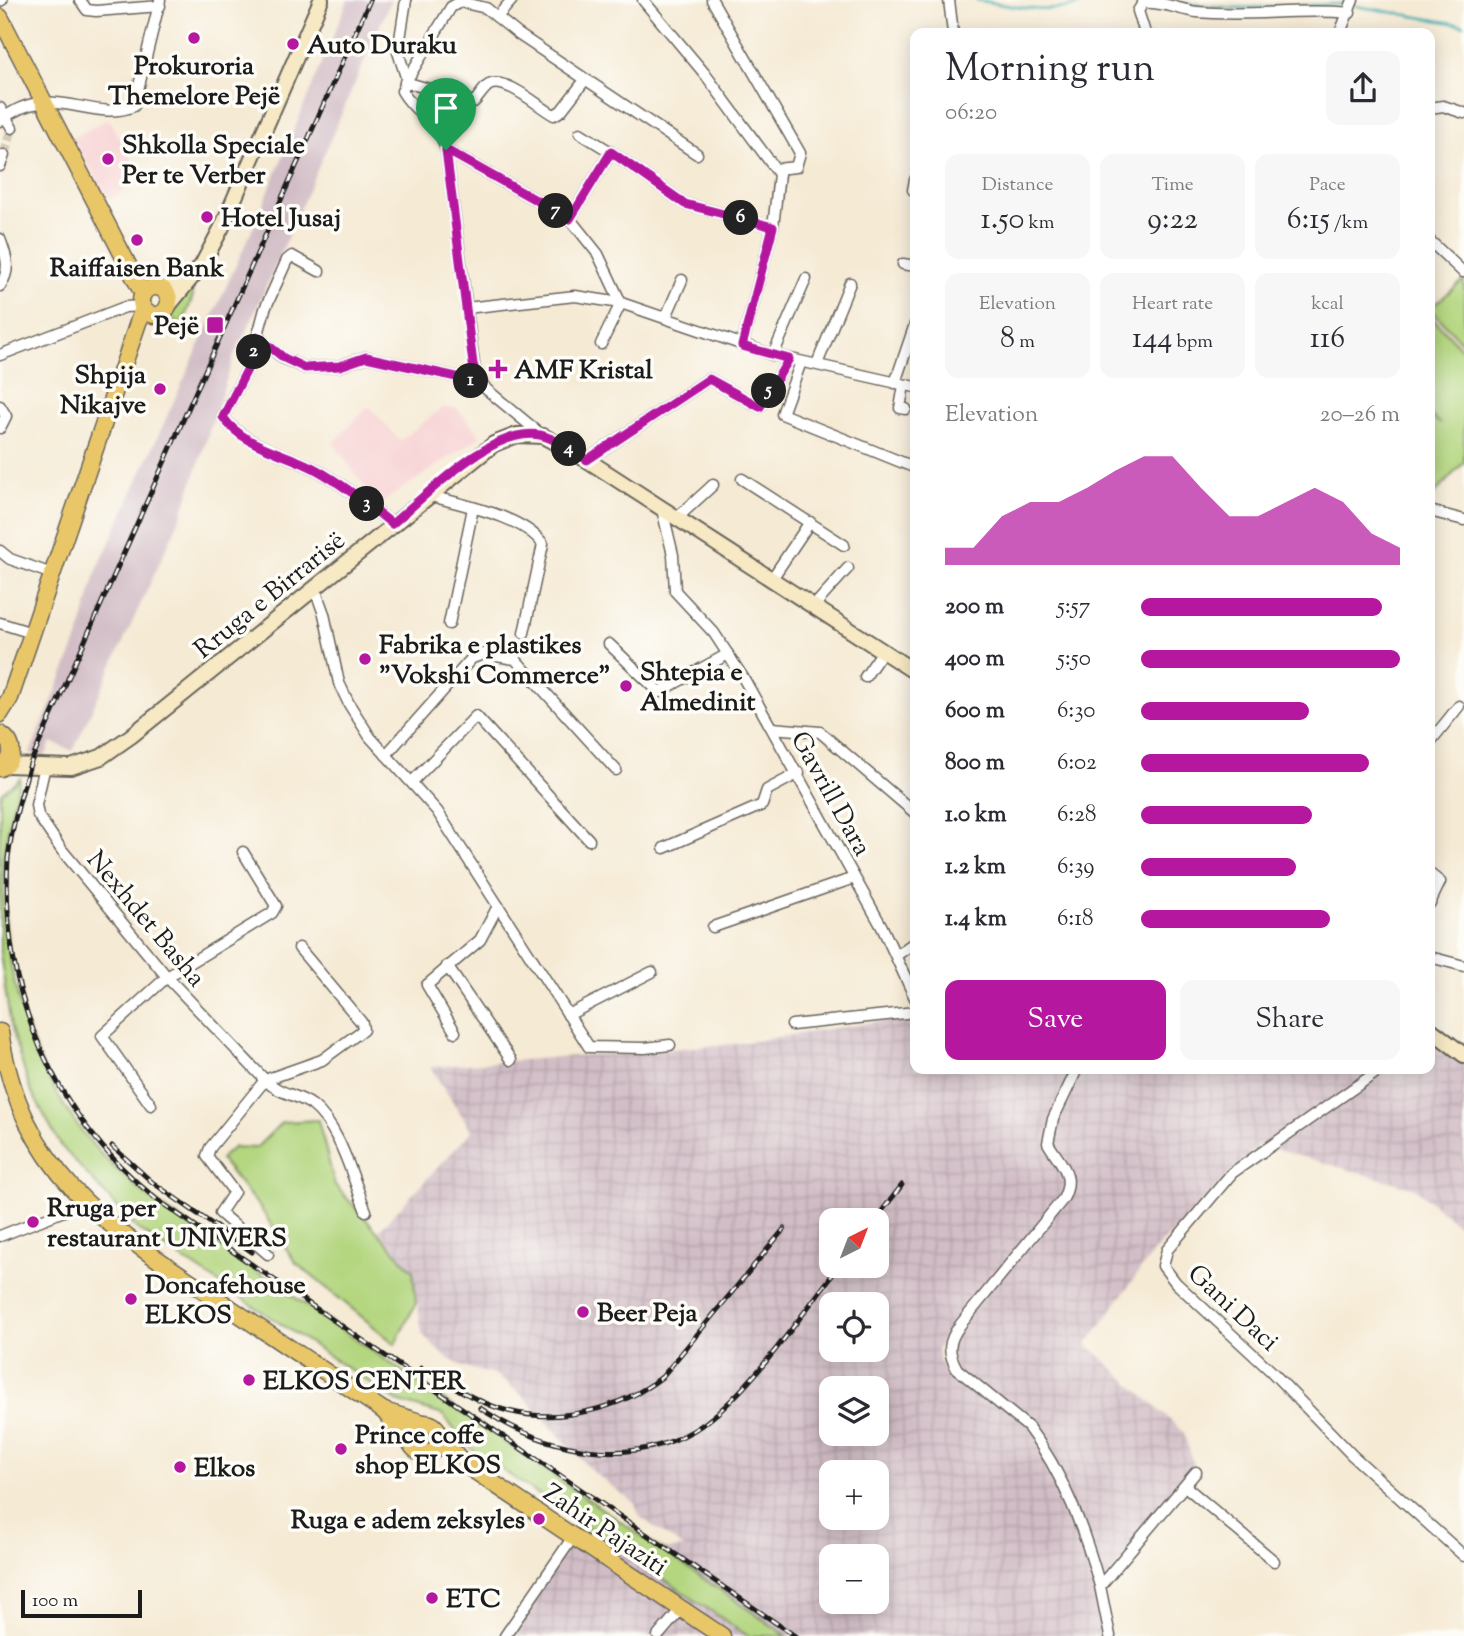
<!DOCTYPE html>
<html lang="en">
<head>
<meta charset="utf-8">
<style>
  :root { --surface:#fff; --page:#f7f7f7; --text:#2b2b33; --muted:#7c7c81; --accent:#b5179e }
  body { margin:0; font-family:"Sorts Mill Goudy",serif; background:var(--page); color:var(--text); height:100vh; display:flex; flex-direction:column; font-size:26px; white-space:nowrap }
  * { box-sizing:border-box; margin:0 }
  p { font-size:23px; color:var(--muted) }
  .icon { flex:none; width:38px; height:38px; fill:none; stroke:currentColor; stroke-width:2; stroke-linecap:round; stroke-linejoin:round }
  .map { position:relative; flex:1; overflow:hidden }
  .panel { position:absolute; left:910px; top:28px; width:525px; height:1046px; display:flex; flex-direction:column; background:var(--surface); border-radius:14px; box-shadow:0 4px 18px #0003 }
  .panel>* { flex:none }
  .needle { width:46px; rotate:42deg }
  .controls { position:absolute; left:819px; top:1208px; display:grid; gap:14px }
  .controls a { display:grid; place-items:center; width:70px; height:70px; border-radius:14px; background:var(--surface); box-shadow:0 4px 18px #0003; font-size:35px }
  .scale { position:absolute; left:21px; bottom:18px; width:121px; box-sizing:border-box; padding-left:7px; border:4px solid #1c1c1c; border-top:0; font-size:19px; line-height:24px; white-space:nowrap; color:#1c1c1c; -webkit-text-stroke:5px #fdfcf7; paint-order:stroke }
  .pin { position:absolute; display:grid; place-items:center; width:60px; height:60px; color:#fff; margin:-72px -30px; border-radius:50% 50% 50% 0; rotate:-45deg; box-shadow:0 0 7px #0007 }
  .pin .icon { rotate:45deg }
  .km { position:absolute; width:35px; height:35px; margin:-18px; border-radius:50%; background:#222; color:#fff; font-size:19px; line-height:35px; text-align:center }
  .round { display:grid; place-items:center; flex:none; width:74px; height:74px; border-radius:14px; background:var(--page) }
  .head { display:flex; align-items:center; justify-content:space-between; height:119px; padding:0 35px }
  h1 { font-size:38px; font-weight:600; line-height:52px }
  .metrics { display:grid; grid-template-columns:repeat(3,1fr); gap:10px; height:119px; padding:7px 35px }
  .metrics div { display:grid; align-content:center; border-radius:14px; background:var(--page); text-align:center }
  .metrics b { font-size:30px; font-weight:600 }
  .metrics small { font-size:19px; font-weight:400 }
  .metrics p { font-size:19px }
  .chart { height:196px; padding:14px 35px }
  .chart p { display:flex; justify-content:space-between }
  .chart svg { width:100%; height:126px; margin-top:7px; fill:var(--accent); opacity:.7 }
  .action { display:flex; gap:14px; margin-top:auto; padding:14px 35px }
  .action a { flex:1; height:80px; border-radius:14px; background:var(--accent); color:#fff; font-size:28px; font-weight:600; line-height:80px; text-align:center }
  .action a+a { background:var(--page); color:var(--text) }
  ul { padding:0 35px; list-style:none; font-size:23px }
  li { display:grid; grid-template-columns:112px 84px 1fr; align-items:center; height:52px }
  li i { height:18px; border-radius:9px; background:var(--accent) }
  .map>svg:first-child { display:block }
  .built { fill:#f7cfd1 }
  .industrial { fill:url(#industrial-grid); fill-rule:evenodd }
  .railway { fill:#d2bdc6 }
  .green { fill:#b3d67f; stroke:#68794e; stroke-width:2 }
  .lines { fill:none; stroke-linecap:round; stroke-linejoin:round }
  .stream { stroke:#39abb3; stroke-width:2.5 }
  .street-tunnel { stroke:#d4cbb8; stroke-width:10; stroke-dasharray:10 5; stroke-linecap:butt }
  .street-casing { stroke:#68645c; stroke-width:13 }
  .secondary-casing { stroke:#68645c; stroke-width:18 }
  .primary-casing { stroke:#68645c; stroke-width:19 }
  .street { stroke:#fff; stroke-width:10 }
  .secondary { stroke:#f6e9c3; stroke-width:14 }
  .primary { stroke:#e9c769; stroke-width:16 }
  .rail-casing { stroke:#1c1c1c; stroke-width:5 }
  .rail { stroke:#fdfcf7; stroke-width:2.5; stroke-dasharray:8; stroke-linecap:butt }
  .route-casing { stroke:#fff; stroke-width:14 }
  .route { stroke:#b5179e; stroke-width:9 }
  .poi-dot { fill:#b5179e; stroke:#fdfcf7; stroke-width:2.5 }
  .labels { text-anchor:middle; stroke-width:7; stroke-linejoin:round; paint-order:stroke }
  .poi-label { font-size:26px; font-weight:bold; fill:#1c1c1c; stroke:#fdfcf7; text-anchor:start }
  .street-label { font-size:26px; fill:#1c1c1c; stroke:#fdfcf7 }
</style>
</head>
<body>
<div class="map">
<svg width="1464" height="1636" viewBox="0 0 1464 1636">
  <defs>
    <pattern id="industrial-grid" width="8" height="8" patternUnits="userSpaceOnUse" patternTransform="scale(1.75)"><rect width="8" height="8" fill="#d2bdc6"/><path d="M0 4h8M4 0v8" fill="none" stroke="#b4a2aa"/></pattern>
  </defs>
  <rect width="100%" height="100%" fill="#fdfcf7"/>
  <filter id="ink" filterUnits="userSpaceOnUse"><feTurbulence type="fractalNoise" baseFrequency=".0143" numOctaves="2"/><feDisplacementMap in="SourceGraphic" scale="14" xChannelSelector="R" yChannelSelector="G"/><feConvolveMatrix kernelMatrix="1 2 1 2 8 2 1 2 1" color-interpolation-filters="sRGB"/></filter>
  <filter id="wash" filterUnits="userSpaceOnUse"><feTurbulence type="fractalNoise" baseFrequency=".00686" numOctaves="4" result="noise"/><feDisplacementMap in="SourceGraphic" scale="28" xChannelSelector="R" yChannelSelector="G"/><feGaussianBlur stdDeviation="1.57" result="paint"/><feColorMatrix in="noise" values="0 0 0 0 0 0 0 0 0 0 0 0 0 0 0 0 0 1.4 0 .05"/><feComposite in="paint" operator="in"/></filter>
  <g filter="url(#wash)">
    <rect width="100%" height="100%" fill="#f5ead4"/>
    <g class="built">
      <path d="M 108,119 L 144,180 L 109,199 L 72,138 Z"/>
      <path d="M 369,406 L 400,441 L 442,408 L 457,408 L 481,436 L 378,505 L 333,443 Z"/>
    </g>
    <path class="industrial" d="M 911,1016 L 915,1016 L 915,1069 L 1430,1069 L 1430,1029 L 1464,1055 L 1464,1230 L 1415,1188 L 1259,1145 L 1154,1251 L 1087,1344 L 1184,1433 L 1196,1472 L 1101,1586 L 1110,1636 L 505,1636 L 573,1537 L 600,1554 L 684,1548 L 640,1517 L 635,1504 L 592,1471 L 522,1395 L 496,1375 L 463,1367 L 444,1356 L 422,1334 L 413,1271 L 379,1230 L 472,1131 L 430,1067 L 735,1044 ZM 831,1220 L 877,1220 L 877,1265 L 831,1265 ZM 831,1304 L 877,1304 L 877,1349 L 831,1349 ZM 945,1336 L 946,1344 L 954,1369 L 941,1365 L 937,1350 ZM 831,1388 L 877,1388 L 877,1433 L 831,1433 ZM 831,1472 L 877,1472 L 877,1517 L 831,1517 ZM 831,1556 L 877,1556 L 877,1601 L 831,1601 Z"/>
    <path class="railway" d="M 348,0 L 391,0 L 253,317 L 235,353 L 182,514 L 73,751 L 51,742 L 44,759 L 30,753 L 78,639 L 97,570 L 257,219 Z"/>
    <g class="green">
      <path d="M 1464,280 L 1464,345 L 1430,308 Z"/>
      <path d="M 190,286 L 193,296 L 183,322 L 163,318 Z"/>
      <path d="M 1430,315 L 1464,351 L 1464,462 L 1430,499 L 1430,417 L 1441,424 L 1430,415 Z"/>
      <path d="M 20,778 C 14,803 6,830 4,856 C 0,964 26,1070 99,1152 C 113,1167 130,1181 146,1195 L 787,1636 L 748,1636 L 477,1453 L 464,1442 L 443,1415 L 397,1401 L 136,1228 L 61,1146 L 30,1089 L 11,1028 L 0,953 L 0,798 L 1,793 Z"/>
      <path d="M 318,1120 L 335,1185 L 413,1271 L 416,1303 L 395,1344 L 295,1262 L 261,1209 L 220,1159 L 234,1147 L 256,1148 L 282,1122 Z"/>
      <circle cx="424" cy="1438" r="9"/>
    </g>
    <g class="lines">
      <g class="stream">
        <path d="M 977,0 C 1011,6 1057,18 1088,0"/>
        <path d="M 1178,3 L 1233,8 L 1342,4"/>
        <path d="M 1356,6 L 1464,25"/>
      </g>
    </g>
  </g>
  <g filter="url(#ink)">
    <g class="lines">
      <path class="street-tunnel" d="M 4,155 L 12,128"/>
      <defs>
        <g id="street">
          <path d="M 80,0 L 87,10 L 96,11 L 160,6"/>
          <path d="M 406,0 L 398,52 L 407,80"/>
          <path d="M 643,0 L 705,74 L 779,174 L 773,227 L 742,346"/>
          <path d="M 712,0 L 800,153 L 796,167 L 777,169"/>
          <path d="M 949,0 L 953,33"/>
          <path d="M 0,1 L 2,0"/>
          <path d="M 497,17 L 512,0"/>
          <path d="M 1145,33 L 1138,11 L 1143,3 C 1162,1 1179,10 1197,12 C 1248,17 1299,8 1350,13"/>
          <path d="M 1340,33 L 1353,0"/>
          <path d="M 405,82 L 474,102 C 479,97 483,89 489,85 C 506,76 540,108 554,115 L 561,111 L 585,80"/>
          <path d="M 0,108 L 12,128"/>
          <path d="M 1430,108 L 1443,106 L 1464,113"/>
          <path d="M 0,121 C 50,79 90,124 134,106 L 160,0"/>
          <path d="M 446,150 L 570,219 L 598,254 L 621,303 L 601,344"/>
          <path d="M 611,152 L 685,204 L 773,227"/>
          <path d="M 0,166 L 4,155"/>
          <path d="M 913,190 L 915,180"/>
          <path d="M 570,219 L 611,152 L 580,133"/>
          <path d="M 0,239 C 7,257 11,270 0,286"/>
          <path d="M 1430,241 L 1463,272"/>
          <path d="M 903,264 L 915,266"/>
          <path d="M 319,271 L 292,256 L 287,260 L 265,309 L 250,364 L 223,417 C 242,445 287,454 317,470 C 344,485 368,504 392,524"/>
          <path d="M 466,308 L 575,296 L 621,303 L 773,355 L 915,387"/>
          <path d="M 666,317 L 682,280"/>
          <path d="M 258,337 L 283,358 L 305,368 L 340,366 L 366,357 L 479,382"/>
          <path d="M 0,355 L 125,307 L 142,306"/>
          <path d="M 773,355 L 806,279"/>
          <path d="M 801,362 L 782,414 L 911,466"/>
          <path d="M 817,364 L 850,283"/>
          <path d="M 895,383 L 915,324"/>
          <path d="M 904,385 L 900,408 L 906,409"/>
          <path d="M 0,406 L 6,416 L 0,428"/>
          <path d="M 543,436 L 486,389 L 475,372 L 446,150 C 438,119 417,117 402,91 L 407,80 L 451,7 L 460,2 L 486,8 L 518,34 L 697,154"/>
          <path d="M 587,460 L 709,379 L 760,407 L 789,359"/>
          <path d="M 742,479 L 844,545"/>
          <path d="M 428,495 C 461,505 522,515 543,544 L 524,633"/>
          <path d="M 662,509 L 673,555 L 675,591 L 714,633 L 744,679 L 882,927 L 915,998"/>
          <path d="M 1430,511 L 1464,520"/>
          <path d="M 677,518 L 713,485"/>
          <path d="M 0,551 L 10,559 L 52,574"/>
          <path d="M 771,580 L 810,522"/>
          <path d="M 315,589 L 324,614 L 339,683 L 349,704 L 370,737 L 437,811 L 589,1047 L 645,1048 L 670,1045"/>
          <path d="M 813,607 L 848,568"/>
          <path d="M 0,623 L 32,633"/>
          <path d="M 449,624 L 473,508"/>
          <path d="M 609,644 L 659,692 L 728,654"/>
          <path d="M 865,677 L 883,651"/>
          <path d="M 772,728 L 820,732 L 915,813"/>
          <path d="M 1430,742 L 1459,706"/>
          <path d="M 386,755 L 472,658 L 484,654 L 515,659 L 616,770"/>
          <path d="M 45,766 L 36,805 L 38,815 L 61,849 L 167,977 L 265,1080 C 279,1094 296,1094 312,1105 C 341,1128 352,1178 366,1211"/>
          <path d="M 413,781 L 476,716 L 589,840"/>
          <path d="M 664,848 L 762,805 L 767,790 L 799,773"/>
          <path d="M 1430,874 L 1440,882 L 1430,903"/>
          <path d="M 713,927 L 854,878"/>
          <path d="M 897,955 L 915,942"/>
          <path d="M 1430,957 L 1464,966"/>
          <path d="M 447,966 L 511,1060"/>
          <path d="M 568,1015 L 652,972"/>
          <path d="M 792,1025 L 915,1012"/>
          <path d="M 455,1032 L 427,985 L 480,940 L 498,906"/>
          <path d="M 1077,1069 L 1053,1119 L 1048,1143 C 1060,1164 1076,1174 1063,1199 L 960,1325 C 948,1342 947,1351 957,1369 L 1028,1427 C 1064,1474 1084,1530 1100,1586"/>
          <path d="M 1381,1069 L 1232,1173 L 1167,1250 L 1163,1266 L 1176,1283 L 1271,1371 L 1352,1455 L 1464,1556"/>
          <path d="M 265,1080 L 210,1148 L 207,1156 L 234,1192 L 220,1213 L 268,1254"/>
          <path d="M 265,1080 L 322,1060 L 363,1030 L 362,1023 L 299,948"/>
          <path d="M 151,1105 L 102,1036 L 167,977 L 272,913 L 276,906 L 243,852"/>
          <path d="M 0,1236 L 84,1203"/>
          <path d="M 1185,1486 L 1274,1561"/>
          <path d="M 505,1636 L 573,1537"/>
          <path d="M 658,1636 L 681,1609"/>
          <path d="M 1110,1636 L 1100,1586 L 1196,1472"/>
        </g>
        <g id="secondary">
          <path d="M 161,288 L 190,277"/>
          <path d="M 169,305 L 202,265 L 222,227 L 321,0"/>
          <path d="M 6,765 L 71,767 L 101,757 L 131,736 L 494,444 L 517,435 L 543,436 L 587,460 L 915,672"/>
          <path d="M 1430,1029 L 1464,1055"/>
        </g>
        <g id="primary">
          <path d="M 0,17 L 143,294"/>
          <circle cx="155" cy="301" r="14"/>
          <path d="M 0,714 L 10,698 L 143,308"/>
          <path d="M 0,734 C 15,743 15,760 0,768"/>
          <path d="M 0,1032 C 22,1175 109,1228 220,1301 C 274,1338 329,1374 384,1411 L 410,1443"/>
          <path d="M 384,1411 L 423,1423"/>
          <circle cx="425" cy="1438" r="15"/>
          <path d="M 440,1435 L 463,1463 L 722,1636"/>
        </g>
      </defs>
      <use href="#street" class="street-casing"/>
      <use href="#secondary" class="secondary-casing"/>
      <use href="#primary" class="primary-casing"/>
      <use href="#street" class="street"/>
      <use href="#secondary" class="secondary"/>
      <use href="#primary" class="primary"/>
      <defs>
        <g id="rail">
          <path d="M 370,0 L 30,764 C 21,795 12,826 8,858 C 0,995 53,1114 156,1199 L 795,1636"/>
          <path d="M 112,1146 L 152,1182 L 252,1252"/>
          <path d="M 875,1220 L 902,1185"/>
          <path d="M 421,1368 C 448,1383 477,1403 508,1411 C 560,1424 621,1409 662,1377 L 784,1229"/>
          <path d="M 480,1408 C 545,1452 636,1472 705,1423 C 751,1390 804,1311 840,1265"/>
        </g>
      </defs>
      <use href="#rail" class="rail-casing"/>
      <use href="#rail" class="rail"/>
    </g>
  </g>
  <g class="lines" filter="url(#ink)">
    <defs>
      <path id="route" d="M 446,150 L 570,219 L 611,152 L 685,204 L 773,227 L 742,346 L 789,359 L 760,407 L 709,379 L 587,460 C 573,451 557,439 540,435 C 492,426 427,495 392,524 C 368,504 344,485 317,470 C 287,453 243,447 223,417 L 250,364 L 258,337 L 284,358 L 305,368 L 340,366 L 366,357 L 479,382 L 473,364 Z"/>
    </defs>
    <use href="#route" class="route-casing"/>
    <use href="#route" class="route"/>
  </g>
  <g class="poi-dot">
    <circle cx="194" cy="38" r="7"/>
    <circle cx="293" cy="44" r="7"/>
    <circle cx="108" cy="159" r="7"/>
    <circle cx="207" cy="217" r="7"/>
    <circle cx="137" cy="240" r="7"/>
    <rect x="206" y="316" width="18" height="18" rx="3.5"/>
    <path d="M494.5 358.5h7v7h7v7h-7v7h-7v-7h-7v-7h7z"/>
    <circle cx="160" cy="389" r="7"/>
    <circle cx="365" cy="659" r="7"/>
    <circle cx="626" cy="686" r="7"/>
    <circle cx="33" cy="1222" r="7"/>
    <circle cx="131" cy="1299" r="7"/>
    <circle cx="583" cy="1312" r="7"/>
    <circle cx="249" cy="1380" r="7"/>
    <circle cx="341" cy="1449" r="7"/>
    <circle cx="180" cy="1467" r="7"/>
    <circle cx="539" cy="1519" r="7"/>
    <circle cx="432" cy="1598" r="7"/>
  </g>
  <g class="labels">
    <g class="poi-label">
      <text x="307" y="53">Auto Duraku</text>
      <text x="194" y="74" text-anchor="middle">Prokuroria<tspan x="194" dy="30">Themelore Pejë</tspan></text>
      <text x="122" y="153">Shkolla Speciale<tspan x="122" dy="30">Per te Verber</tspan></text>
      <text x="221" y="226">Hotel Jusaj</text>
      <text x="137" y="276" text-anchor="middle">Raiffaisen Bank</text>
      <text x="199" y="334" text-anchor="end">Pejë</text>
      <text x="514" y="378">AMF Kristal</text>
      <text x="146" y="383" text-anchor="end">Shpija<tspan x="146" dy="30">Nikajve</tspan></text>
      <text x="379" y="653">Fabrika e plastikes<tspan x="379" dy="30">"Vokshi Commerce"</tspan></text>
      <text x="640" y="680">Shtepia e<tspan x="640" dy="30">Almedinit</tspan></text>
      <text x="47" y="1216">Rruga per<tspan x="47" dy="30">restaurant UNIVERS</tspan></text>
      <text x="145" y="1293">Doncafehouse<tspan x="145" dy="30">ELKOS</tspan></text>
      <text x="597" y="1321">Beer Peja</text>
      <text x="263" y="1389">ELKOS CENTER</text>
      <text x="355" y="1443">Prince coffe<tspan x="355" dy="30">shop ELKOS</tspan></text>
      <text x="194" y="1476">Elkos</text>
      <text x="525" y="1528" text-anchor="end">Ruga e adem zeksyles</text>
      <text x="446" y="1607">ETC</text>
    </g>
    <g class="street-label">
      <text transform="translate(269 594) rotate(-39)" y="9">Rruga e Birrarisë</text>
      <text transform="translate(832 793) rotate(61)" y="9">Gavrill Dara</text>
      <text transform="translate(147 918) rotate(50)" y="9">Nexhdet Basha</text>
      <text transform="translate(1234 1307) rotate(43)" y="9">Gani Daci</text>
      <text transform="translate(606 1529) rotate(34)" y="9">Zahir Pajaziti</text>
    </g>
  </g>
</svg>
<div class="controls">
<a><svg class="needle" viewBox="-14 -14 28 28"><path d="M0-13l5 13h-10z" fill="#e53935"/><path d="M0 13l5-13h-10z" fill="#7c7c81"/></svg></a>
<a><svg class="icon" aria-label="locate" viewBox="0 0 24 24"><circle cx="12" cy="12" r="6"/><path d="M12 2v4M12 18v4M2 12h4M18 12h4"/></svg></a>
<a><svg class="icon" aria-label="layers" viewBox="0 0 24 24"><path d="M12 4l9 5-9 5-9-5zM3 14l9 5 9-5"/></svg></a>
<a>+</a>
<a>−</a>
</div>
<div class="scale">100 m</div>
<div class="pin" style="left:446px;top:150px;background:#1e9e55"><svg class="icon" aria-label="arrive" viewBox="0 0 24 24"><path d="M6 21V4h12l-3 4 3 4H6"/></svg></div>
<b class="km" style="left:471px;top:381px">1</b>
<b class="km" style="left:254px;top:352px">2</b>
<b class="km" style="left:367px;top:504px">3</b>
<b class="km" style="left:569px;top:449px">4</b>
<b class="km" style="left:769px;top:391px">5</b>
<b class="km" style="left:741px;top:218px">6</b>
<b class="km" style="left:556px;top:211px">7</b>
<section class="panel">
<div class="head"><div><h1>Morning run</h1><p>06:20</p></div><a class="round"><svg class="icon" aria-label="share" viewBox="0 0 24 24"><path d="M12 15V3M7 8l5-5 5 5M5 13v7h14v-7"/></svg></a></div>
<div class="metrics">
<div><p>Distance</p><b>1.50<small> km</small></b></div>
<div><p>Time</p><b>9:22</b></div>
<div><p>Pace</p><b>6:15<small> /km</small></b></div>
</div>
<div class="metrics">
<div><p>Elevation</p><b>8<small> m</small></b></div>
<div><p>Heart rate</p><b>144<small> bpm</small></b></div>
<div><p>kcal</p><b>116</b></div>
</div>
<div class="chart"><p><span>Elevation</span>20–26 m</p>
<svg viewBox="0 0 160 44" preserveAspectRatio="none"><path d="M0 44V38L10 38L20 27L30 22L40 22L50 17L60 11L70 6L80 6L90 17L100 27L110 27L120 22L130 17L140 22L150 33L160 38V44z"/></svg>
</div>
<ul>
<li><b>200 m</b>5:57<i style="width:93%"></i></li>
<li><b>400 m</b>5:50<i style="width:100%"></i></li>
<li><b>600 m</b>6:30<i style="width:65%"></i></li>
<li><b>800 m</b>6:02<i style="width:88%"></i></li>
<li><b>1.0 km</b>6:28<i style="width:66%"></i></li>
<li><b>1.2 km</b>6:39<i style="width:60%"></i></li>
<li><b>1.4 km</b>6:18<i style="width:73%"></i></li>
</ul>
<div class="action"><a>Save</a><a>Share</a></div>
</section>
</div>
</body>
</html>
